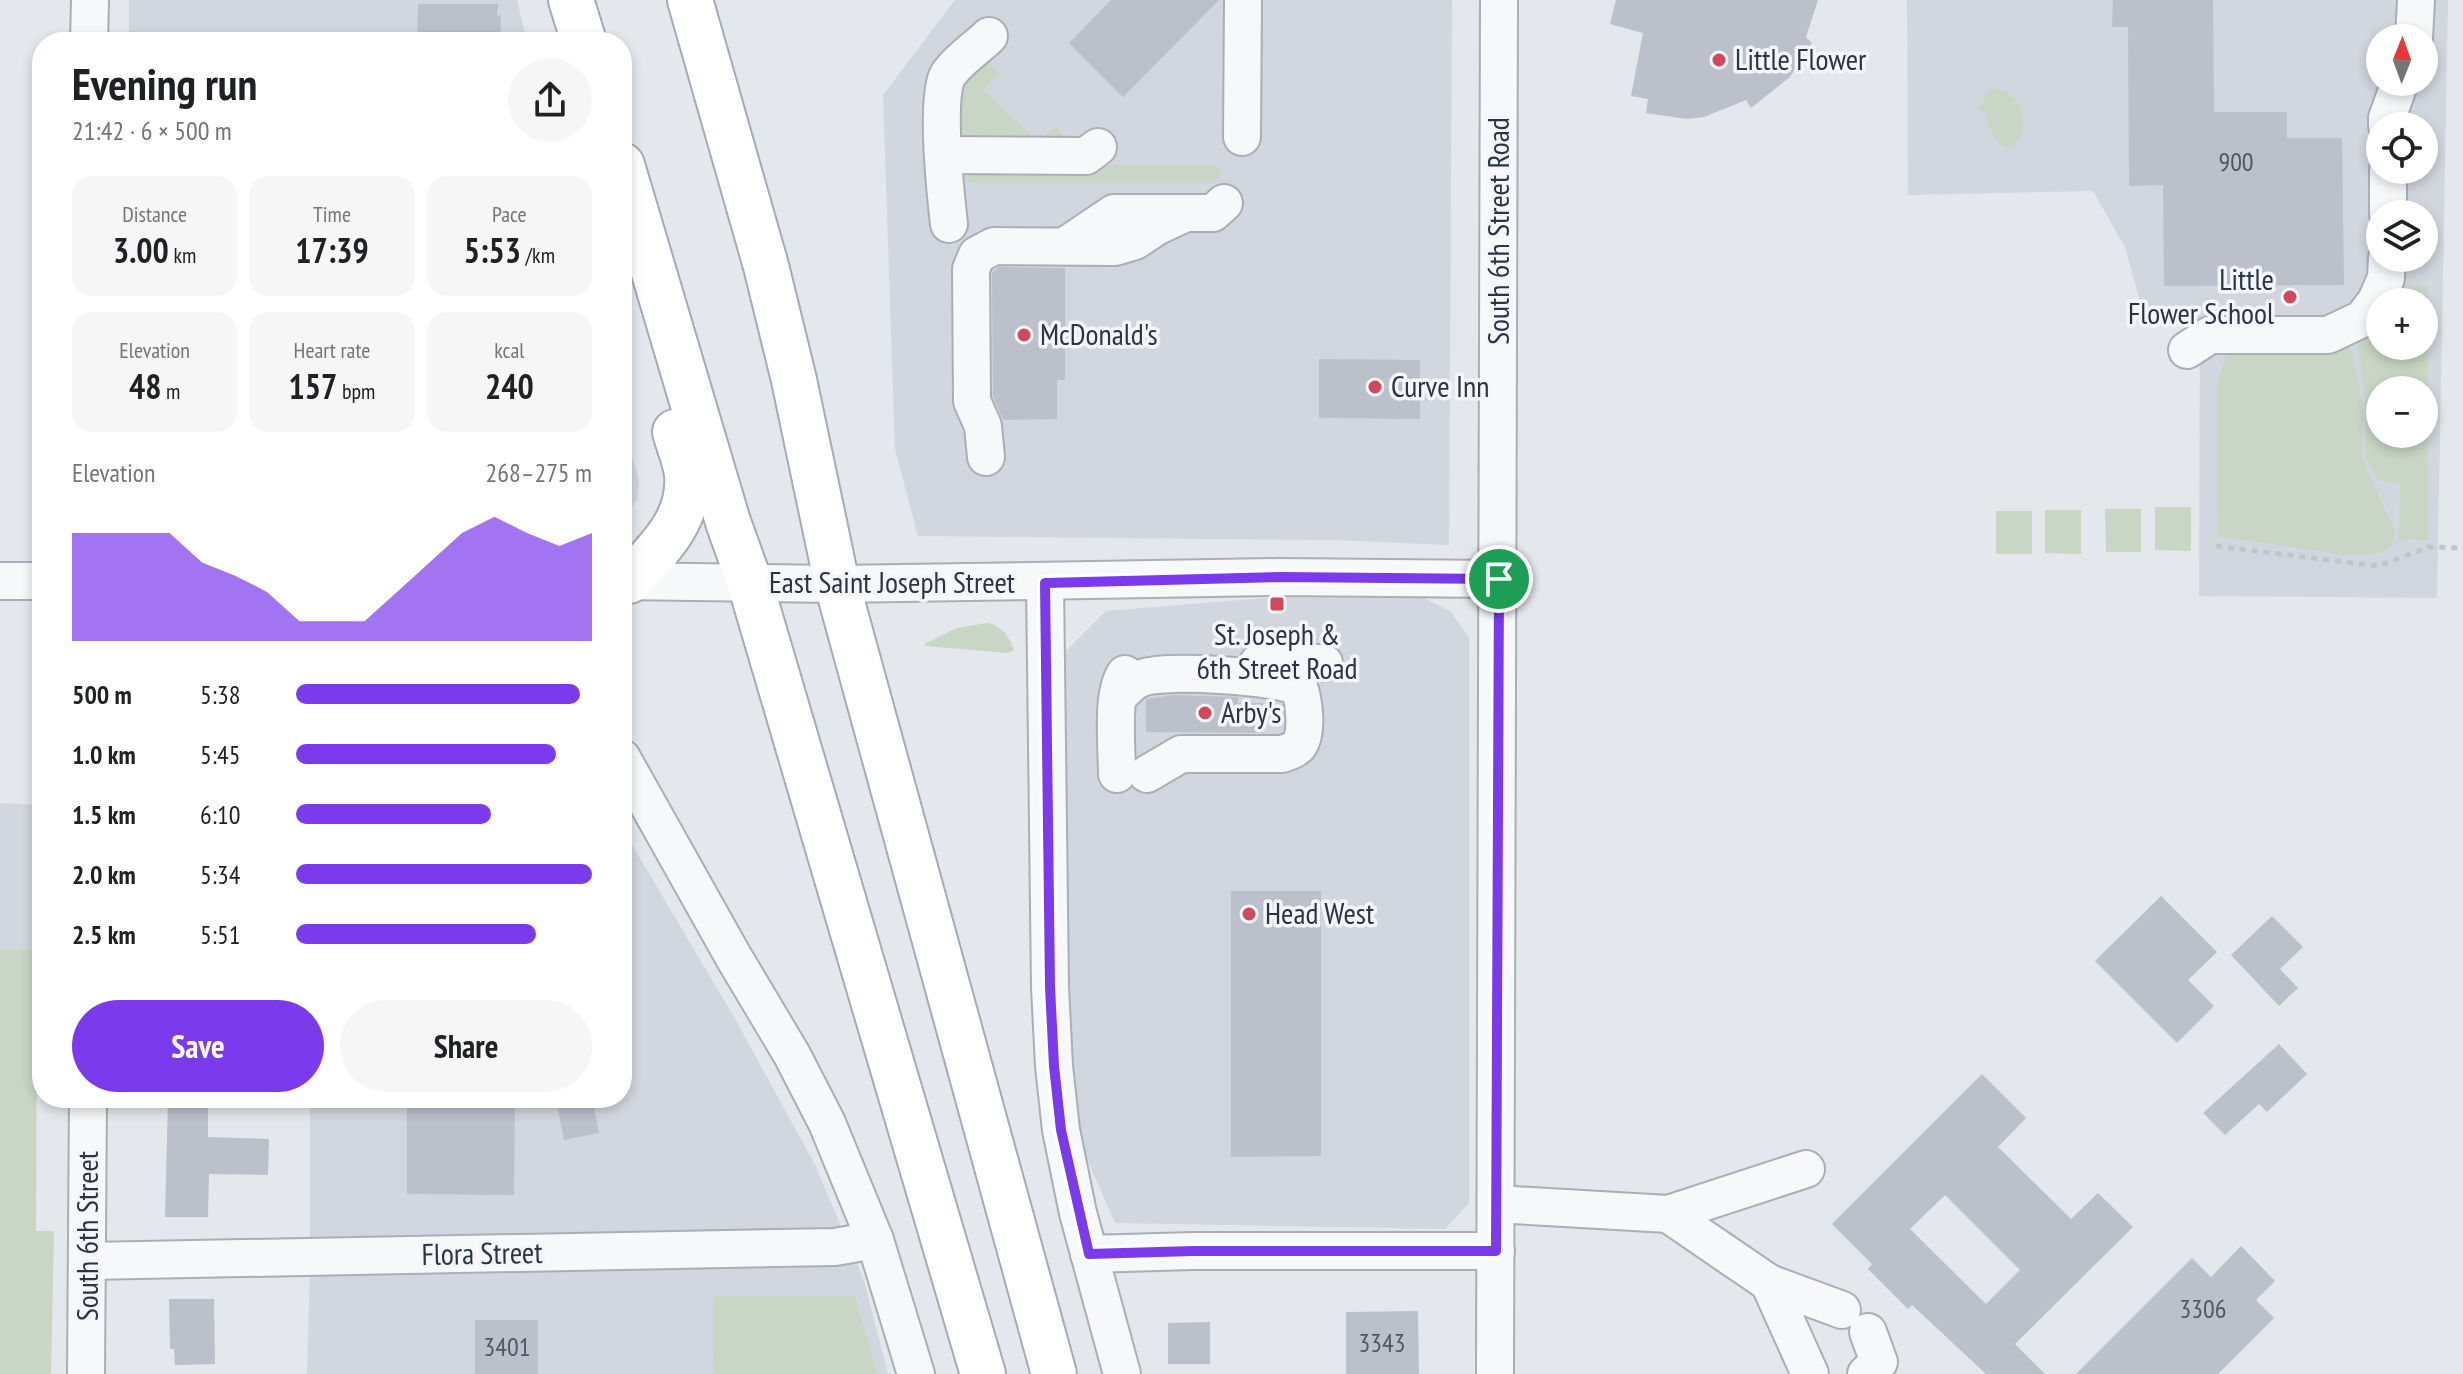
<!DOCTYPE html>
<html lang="en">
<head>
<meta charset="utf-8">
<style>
  :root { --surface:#fff; --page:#f6f6f6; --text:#202124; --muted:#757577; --accent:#7c3aed }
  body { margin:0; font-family:"PT Sans Narrow",sans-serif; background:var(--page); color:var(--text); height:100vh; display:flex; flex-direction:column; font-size:30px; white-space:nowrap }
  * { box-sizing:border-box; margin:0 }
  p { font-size:26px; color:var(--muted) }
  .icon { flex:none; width:44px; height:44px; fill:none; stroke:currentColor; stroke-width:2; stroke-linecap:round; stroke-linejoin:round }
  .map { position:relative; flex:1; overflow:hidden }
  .panel { position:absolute; left:32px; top:32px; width:600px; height:1076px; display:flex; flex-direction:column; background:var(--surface); border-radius:32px; box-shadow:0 4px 12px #0003 }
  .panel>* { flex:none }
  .needle { width:52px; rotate:1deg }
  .buttons { position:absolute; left:2366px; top:24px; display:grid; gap:16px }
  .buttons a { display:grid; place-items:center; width:72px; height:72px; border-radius:50%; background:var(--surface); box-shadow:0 4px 12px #0003; font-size:40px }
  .pin { position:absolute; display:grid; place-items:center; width:68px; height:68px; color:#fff; margin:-34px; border:4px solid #fff; border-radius:50%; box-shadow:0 2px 8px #0007 }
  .round { display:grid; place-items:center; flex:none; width:84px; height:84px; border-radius:42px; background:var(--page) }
  .overview { display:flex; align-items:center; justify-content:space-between; height:136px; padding:0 40px }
  h1 { font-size:44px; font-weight:700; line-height:60px }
  .stats { display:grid; grid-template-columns:repeat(3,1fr); gap:12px; height:136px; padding:8px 40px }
  .stats div { display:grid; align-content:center; border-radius:20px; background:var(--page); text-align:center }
  .stats b { font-size:34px; font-weight:700 }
  .stats small { font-size:22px; font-weight:400 }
  .stats p { font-size:22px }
  .chart { height:224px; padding:16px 40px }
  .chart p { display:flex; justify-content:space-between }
  .chart svg { width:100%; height:144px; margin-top:8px; fill:var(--accent); opacity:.7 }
  .cta { display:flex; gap:16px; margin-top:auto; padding:16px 40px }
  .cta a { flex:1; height:92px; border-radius:48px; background:var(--accent); color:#fff; font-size:32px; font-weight:700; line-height:92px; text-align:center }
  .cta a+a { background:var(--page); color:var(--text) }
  ul { padding:0 40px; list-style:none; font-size:26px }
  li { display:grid; grid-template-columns:128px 96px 1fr; align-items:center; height:60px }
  li i { height:20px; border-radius:10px; background:var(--accent) }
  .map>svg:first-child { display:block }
  .built { fill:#d2d6de; fill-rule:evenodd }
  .green { fill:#c9d6c5; fill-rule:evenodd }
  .building { fill:#bbc0ca; fill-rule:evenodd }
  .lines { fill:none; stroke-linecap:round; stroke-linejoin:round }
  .minor-casing { stroke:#a9aeb7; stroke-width:40 }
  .major-casing { stroke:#a3abb8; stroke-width:48 }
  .path { stroke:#c2c5cb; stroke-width:5; stroke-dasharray:6 6; stroke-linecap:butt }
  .minor { stroke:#f7f8fa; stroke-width:36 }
  .major { stroke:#fff; stroke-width:44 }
  .route-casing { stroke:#fff; stroke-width:16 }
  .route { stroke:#7c3aed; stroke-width:10 }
  .poi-dot { fill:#d1495b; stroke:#f4f6f9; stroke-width:3 }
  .labels { text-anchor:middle; stroke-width:7; stroke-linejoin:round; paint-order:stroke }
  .number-label { font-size:26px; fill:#4f5766 }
  .poi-label { font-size:30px; fill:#2b3445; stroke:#f4f6f9; text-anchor:start }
  .street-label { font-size:30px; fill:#2b3445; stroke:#f4f6f9 }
</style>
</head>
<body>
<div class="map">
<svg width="2463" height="1374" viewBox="0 0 2463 1374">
  <rect width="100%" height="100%" fill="#e4e7ec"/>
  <g class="built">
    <path d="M 129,0 L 517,0 L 527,42 L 129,42 Z"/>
    <path d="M 955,0 L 1452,0 L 1449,545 L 1334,540 L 918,536 L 895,449 L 883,95 Z"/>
    <path d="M 1907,0 L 2448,0 L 2437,598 L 2199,596 L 2200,326 L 2163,323 L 2147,311 L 2140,302 L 2125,247 L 2093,191 L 1908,195 ZM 2380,38 L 2424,38 L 2424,82 L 2380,82 ZM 2380,126 L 2424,126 L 2424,170 L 2380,170 ZM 2380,214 L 2424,214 L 2424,258 L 2380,258 ZM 2380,302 L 2424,302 L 2424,346 L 2380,346 ZM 2380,390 L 2424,390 L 2424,434 L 2380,434 Z"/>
    <path d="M 622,422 L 639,480 L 638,498 L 622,521 Z"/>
    <path d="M 1277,597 L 1424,598 L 1451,612 L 1469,638 L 1469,1203 L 1445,1229 L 1115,1223 L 1083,1150 L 1068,1034 L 1066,651 L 1106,611 Z"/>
    <path d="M 0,803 L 42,805 L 42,949 L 0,950 Z"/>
    <path d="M 622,828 L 734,1017 L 815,1165 L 864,1281 L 888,1374 L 307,1374 L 310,1269 L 310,1098 L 622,1098 Z"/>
  </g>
  <g class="green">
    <path d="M 984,62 L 990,62 L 998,74 L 983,90 L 1037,142 L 1055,127 L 1067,139 L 1065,144 L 975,145 L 965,141 L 960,131 L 961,89 Z"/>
    <path d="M 1991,88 C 2018,92 2022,105 2023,131 L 2014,145 L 2005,147 C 1993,137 1989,130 1986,115 L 1979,108 Z"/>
    <path d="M 971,165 L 1214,165 L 1219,168 L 1221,174 L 1213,183 L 971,183 L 965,175 Z"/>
    <path d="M 2397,286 L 2428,286 L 2428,540 L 2399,539 L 2400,483 L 2379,481 L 2365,457 L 2365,396 L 2356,336 L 2380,306 L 2380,346 L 2424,346 L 2424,302 L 2383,302 ZM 2380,390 L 2424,390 L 2424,434 L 2380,434 Z"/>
    <path d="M 2244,345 L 2351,348 L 2364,411 L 2362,459 L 2395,531 L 2392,545 L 2378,554 L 2344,555 L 2218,536 L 2217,386 L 2225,358 Z"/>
    <path d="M 2155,507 L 2191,507 L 2191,551 L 2155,550 Z"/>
    <path d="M 2105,509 L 2141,509 L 2141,552 L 2106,552 Z"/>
    <path d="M 2045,510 L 2081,510 L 2081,554 L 2045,553 Z"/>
    <rect x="1996" y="511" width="36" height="43"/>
    <path d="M 987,623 C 1002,625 1009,637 1014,650 L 1008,653 L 927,646 L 924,644 L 957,628 Z"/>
    <path d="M 37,949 L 36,1231 L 54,1231 L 51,1374 L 0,1374 L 0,950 Z"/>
    <path d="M 714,1296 L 855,1296 L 877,1374 L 713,1374 Z"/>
  </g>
  <g class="building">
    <path d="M 1111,0 L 1219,0 L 1123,97 L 1069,43 Z"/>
    <path d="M 1616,0 L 1818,0 L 1806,37 L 1812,43 L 1790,77 L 1751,108 L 1746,100 L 1704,117 L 1687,119 L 1646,113 L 1648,99 L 1631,96 L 1643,33 L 1610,24 Z"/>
    <path d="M 2113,0 L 2213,0 L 2214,112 L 2287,112 L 2287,138 L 2342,138 L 2344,285 L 2164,286 L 2163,185 L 2129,186 L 2128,27 L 2112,27 Z"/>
    <path d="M 418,4 L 498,4 L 497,16 L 501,15 L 500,42 L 417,42 Z"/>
    <path d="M 999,267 L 1065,268 L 1065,380 L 1057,380 L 1057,419 L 1003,420 L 993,396 L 992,273 Z"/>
    <path d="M 1319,359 L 1420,360 L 1420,419 L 1319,418 Z"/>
    <path d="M 1174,695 L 1238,697 L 1238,703 L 1263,703 L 1263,733 L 1146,732 L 1146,699 Z"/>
    <path d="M 1231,891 L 1321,891 L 1321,1156 L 1231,1157 Z"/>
    <path d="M 2161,896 L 2217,952 L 2188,980 L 2214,1006 L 2177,1043 L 2095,961 Z"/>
    <path d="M 2272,916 L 2303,947 L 2280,969 L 2298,988 L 2279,1006 L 2231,955 Z"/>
    <path d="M 2279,1044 L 2307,1074 L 2267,1112 L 2259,1104 L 2225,1135 L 2203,1113 Z"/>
    <path d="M 1982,1074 L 2026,1118 L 1998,1147 L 2071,1219 L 2098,1193 L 2133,1227 L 2015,1344 L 2045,1374 L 1986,1374 L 1912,1305 L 1908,1309 L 1868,1269 L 1872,1264 L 1832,1224 ZM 1945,1195 L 2020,1270 L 1986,1304 L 1910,1229 Z"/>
    <path d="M 168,1098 L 208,1098 L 208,1137 L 269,1139 L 268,1175 L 209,1174 L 208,1217 L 165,1217 Z"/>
    <path d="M 407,1098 L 515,1098 L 514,1195 L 407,1194 Z"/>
    <path d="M 592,1098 L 599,1133 L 564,1140 L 557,1104 Z"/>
    <path d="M 2241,1246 L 2275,1281 L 2256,1300 L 2274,1318 L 2218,1374 L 2076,1374 L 2192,1258 L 2211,1277 Z"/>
    <path d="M 169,1299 L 214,1299 L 215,1364 L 175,1365 L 174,1349 L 170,1349 Z"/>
    <path d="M 1418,1311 L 1419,1374 L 1346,1374 L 1346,1312 Z"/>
    <rect x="475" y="1320" width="63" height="54"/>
    <path d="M 1210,1322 L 1210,1364 L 1168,1364 L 1168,1323 Z"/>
  </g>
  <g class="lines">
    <defs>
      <g id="minor">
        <path d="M 2414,38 L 2416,0"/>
        <path d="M 89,42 L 90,0"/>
        <path d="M 2387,126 L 2387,118 L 2400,82"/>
        <path d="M 1242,137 L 1243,0"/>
        <path d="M 944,155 L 1086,156 L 1098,147"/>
        <path d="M 2388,170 L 2388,214"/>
        <path d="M 949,224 C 946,198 935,94 948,75 C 958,60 977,48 989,36"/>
        <path d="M 1065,246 L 1114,213 L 1181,213"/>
        <path d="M 2187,350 L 2210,335 L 2328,335 L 2362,319 L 2376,301 L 2386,278 L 2387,258"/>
        <path d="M 986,457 L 983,426 L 972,401 L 971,269 L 977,255 L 994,246 L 1115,247 L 1135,241 L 1156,227 L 1186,213 L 1213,213 L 1224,203"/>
        <path d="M 0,581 L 42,581"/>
        <path d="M 622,581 L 837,584 L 1279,577 L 1499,579"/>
        <path d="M 1045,583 L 1050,987 L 1054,1066 L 1061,1130 L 1078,1213 L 1122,1374"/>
        <path d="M 1258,663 L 1324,663"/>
        <path d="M 1118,697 C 1125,690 1132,681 1142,678 C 1165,669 1276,676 1299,687 C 1304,701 1308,732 1299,745 C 1295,750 1288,752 1282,754 L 1181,754 L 1147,774"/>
        <path d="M 622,758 L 733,956 L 792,1055 L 827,1123 L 875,1240 L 916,1374"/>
        <path d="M 1117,774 C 1117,749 1111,693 1125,674"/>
        <path d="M 1496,1204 L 1668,1214 L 1806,1169"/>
        <path d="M 1668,1214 L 1769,1283 L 1810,1374"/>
        <path d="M 1089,1254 L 1193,1251 L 1496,1251"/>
        <path d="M 88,1261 L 835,1247 L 875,1240"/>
        <path d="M 1769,1283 L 1842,1310"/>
        <path d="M 86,1374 L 88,1098"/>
        <path d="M 1495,1374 L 1499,0"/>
        <path d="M 1866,1374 L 1879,1362 L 1868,1332"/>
      </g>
      <g id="major">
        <path d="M 571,0 L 584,42"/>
        <path d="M 690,0 L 766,266 L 794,380 L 837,584 L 1054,1374"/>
        <path d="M 622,165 L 728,522 L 750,583 L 983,1374"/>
        <path d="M 629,581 C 658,550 691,520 687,474 C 685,460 679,446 675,432"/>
      </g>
    </defs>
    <use href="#minor" class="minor-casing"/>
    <use href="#major" class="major-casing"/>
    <path class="path" d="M 2216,546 L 2378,566 L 2429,547 L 2463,548"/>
    <use href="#minor" class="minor"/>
    <use href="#major" class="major"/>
  </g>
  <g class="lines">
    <defs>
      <path id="route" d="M 1279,577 L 1499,579 L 1496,1251 L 1193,1251 L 1089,1254 L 1061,1130 L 1054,1066 L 1050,987 L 1045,583 Z"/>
    </defs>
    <use href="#route" class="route-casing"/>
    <use href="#route" class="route"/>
  </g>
  <g class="poi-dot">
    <circle cx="1719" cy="60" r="8"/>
    <circle cx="2290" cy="297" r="8"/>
    <circle cx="1024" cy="335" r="8"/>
    <circle cx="1375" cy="387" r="8"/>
    <rect x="1269" y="596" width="16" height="16" rx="4"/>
    <circle cx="1205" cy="713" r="8"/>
    <circle cx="1249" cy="914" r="8"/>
  </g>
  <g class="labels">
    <g class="number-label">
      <text x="2236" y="171">900</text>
      <text x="2203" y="1318">3306</text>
      <text x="1382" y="1352">3343</text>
      <text x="507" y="1356">3401</text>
    </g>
    <g class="poi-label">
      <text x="1735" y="70">Little Flower</text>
      <text x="2274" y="290" text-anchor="end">Little<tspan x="2274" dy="34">Flower School</tspan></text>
      <text x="1040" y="345">McDonald's</text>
      <text x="1391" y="397">Curve Inn</text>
      <text x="1277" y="645" text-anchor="middle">St. Joseph &amp;<tspan x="1277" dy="34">6th Street Road</tspan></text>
      <text x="1221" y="723">Arby's</text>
      <text x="1265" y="924">Head West</text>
    </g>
    <g class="street-label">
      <text transform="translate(1499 231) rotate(-90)" y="10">South 6th Street Road</text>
      <text x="892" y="593">East Saint Joseph Street</text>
      <text transform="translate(88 1236) rotate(-90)" y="10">South 6th Street</text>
      <text transform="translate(482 1254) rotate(-1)" y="10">Flora Street</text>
    </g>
  </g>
</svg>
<div class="buttons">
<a><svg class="needle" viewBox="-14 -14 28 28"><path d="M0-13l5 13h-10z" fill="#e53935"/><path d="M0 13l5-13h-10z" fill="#757577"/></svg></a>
<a><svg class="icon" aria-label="locate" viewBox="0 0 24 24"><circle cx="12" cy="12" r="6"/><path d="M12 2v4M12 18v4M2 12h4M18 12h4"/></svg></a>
<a><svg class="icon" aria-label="layers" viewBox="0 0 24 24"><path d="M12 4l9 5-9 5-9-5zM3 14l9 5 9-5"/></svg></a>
<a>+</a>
<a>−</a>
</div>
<div class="pin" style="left:1499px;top:579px;background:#1e9e55"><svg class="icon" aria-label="arrive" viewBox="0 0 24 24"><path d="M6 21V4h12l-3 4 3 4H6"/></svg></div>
<section class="panel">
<div class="overview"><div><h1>Evening run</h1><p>21:42 · 6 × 500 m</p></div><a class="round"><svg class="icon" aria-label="share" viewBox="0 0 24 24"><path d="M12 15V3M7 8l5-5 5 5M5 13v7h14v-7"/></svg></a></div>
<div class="stats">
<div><p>Distance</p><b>3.00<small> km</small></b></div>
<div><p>Time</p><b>17:39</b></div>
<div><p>Pace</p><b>5:53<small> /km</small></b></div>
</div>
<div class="stats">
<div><p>Elevation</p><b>48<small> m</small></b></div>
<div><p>Heart rate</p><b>157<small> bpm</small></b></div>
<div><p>kcal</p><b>240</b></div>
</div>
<div class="chart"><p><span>Elevation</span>268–275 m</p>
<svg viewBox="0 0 160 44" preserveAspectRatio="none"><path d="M0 44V11L10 11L20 11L30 11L40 20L50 24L60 29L70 38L80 38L90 38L100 29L110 20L120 11L130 6L140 11L150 15L160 11V44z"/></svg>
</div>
<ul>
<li><b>500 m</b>5:38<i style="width:96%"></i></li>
<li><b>1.0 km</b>5:45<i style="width:88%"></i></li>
<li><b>1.5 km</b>6:10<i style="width:66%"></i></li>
<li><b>2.0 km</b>5:34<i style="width:100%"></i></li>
<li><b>2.5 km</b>5:51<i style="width:81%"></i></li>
</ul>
<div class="cta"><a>Save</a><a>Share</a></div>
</section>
</div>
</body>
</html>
